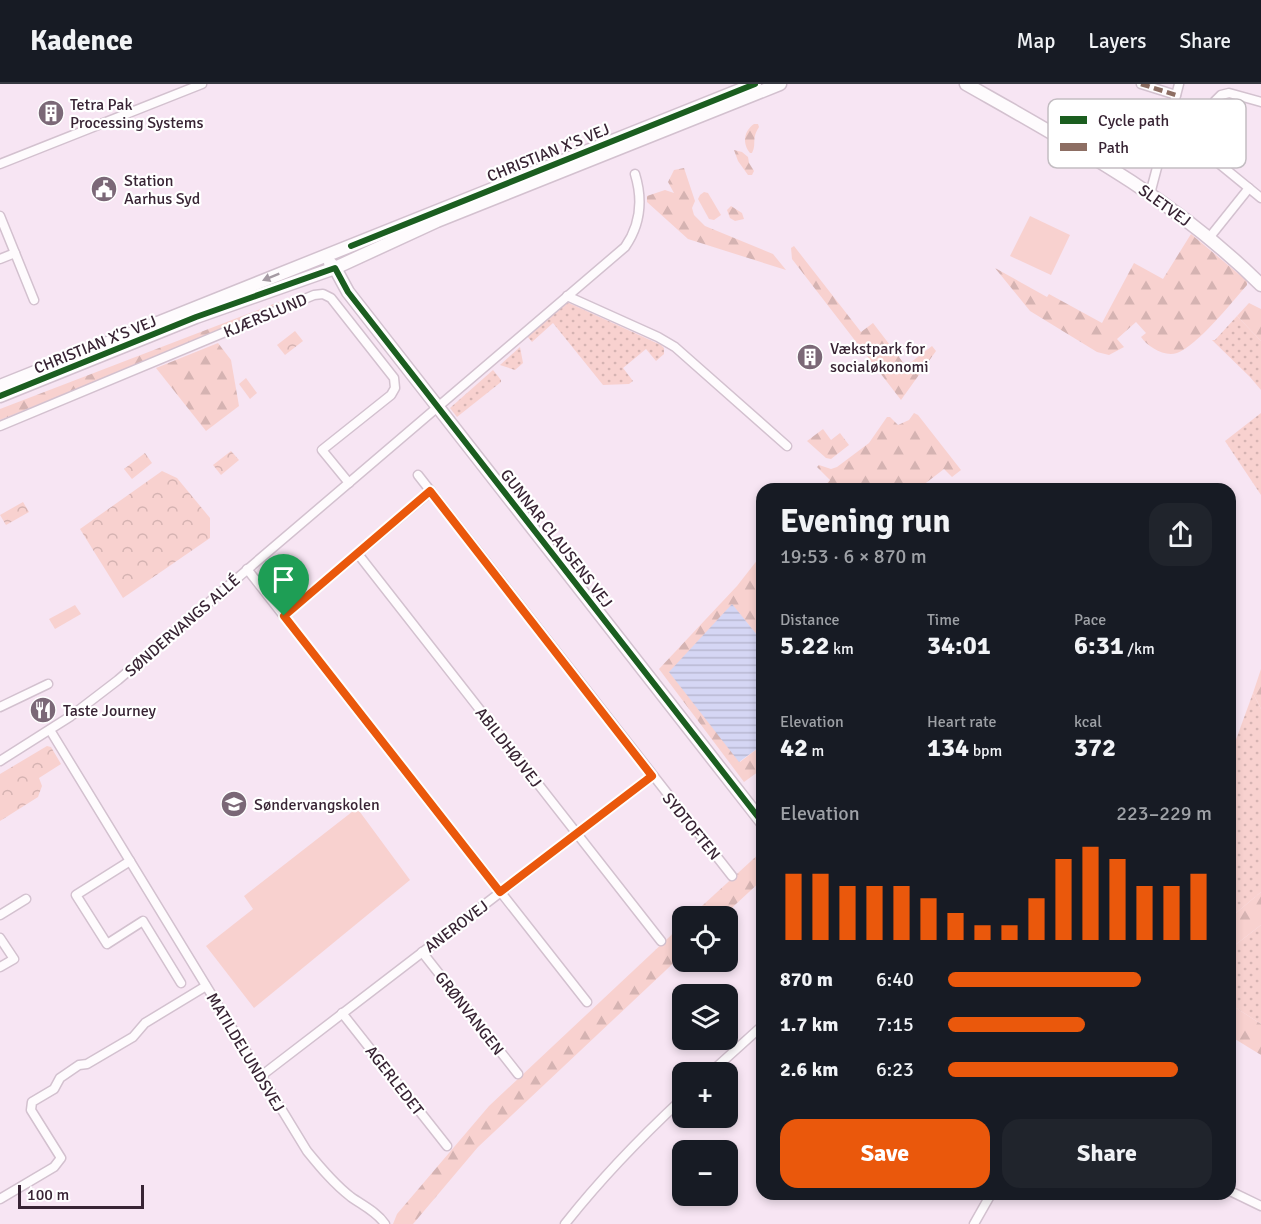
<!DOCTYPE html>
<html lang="en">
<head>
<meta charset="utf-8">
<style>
  :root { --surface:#171b24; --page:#20242c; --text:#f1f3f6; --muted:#9ea1a6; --line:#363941; --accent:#ea580c }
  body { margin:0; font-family:Signika,sans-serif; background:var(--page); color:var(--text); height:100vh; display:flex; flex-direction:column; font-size:22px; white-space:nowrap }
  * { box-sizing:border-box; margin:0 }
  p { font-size:20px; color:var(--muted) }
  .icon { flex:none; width:33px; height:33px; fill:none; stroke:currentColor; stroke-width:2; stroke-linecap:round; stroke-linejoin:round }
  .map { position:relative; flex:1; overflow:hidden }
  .side { position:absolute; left:756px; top:399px; width:480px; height:717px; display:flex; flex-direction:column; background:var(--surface); border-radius:18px; box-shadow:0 3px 9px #0003 }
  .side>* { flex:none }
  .buttons { position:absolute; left:672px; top:822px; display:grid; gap:12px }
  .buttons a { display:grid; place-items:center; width:66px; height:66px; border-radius:12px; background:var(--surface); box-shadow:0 3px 9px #0003; font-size:30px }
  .scale { position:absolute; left:18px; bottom:15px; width:126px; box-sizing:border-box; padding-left:6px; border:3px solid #382434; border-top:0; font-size:16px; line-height:21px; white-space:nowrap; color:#382434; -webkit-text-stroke:4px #fff; paint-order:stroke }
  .pin { position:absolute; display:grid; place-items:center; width:51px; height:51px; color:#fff; margin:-62px -26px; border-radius:50% 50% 50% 0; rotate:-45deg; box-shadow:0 0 6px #0007 }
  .pin .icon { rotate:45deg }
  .round { display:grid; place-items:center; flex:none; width:63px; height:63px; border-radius:18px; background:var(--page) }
  .head { display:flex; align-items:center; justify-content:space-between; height:102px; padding:0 24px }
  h1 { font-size:33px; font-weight:700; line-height:45px }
  .stats { display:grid; grid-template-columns:repeat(3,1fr); gap:9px; height:102px; padding:6px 24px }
  .stats div { display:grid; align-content:center }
  .stats b { font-size:26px; font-weight:700 }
  .stats small { font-size:16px; font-weight:400 }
  .stats p { font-size:16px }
  .chart { height:168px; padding:12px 24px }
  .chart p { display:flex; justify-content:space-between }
  .chart svg { width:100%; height:108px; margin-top:6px; stroke:var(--accent); stroke-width:6 }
  .action { display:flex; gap:12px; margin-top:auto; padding:12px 24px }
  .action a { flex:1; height:69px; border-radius:18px; background:var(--accent); color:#fff; font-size:24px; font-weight:700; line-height:69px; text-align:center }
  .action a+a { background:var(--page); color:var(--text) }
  ul { padding:0 24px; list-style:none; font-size:20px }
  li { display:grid; grid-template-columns:96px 72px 1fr; align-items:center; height:45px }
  li i { height:15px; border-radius:8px; background:var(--accent) }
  header { display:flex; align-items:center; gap:36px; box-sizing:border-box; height:84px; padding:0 30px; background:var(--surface); border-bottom:2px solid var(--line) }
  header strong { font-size:28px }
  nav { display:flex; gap:33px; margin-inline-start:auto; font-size:21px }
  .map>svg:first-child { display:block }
  .grass { fill:url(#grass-dots) }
  .forest { fill:url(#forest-firs) }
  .park { fill:url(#park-crowns) }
  .pitch { fill:#f8d1cf }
  .water { fill:url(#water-rules) }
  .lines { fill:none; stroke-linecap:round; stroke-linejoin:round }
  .street-casing { stroke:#d3c1cf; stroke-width:11 }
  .secondary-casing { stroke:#d3c1cf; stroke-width:15 }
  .street { stroke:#fefbfd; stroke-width:8 }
  .secondary { stroke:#fefbfd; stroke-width:12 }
  .quiet { stroke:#8d6e63; stroke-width:4.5; stroke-dasharray:9 4.5; stroke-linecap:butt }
  .cycleway-casing { stroke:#fff; stroke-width:10 }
  .cycleway { stroke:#1b5e20; stroke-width:6 }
  .oneway { fill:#a59aa3 }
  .route-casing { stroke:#fff; stroke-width:12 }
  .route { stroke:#ea580c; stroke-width:8 }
  .labels { text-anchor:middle; stroke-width:4.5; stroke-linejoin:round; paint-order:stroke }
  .poi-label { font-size:16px; fill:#382434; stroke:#fff; text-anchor:start }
  .street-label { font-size:16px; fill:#382434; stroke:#fff }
  .key { fill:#fff; stroke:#c3bdc2; stroke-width:1.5 }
  .key-label { font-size:16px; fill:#382434 }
</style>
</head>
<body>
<header>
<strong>Kadence</strong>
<nav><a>Map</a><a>Layers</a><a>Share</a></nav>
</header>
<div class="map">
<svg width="1261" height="1140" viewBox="0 0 1261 1140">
  <defs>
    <pattern id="grass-dots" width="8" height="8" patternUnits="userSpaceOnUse" patternTransform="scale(1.5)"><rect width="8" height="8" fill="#f8d1cf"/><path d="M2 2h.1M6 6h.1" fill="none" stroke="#d5b3b2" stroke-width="1.8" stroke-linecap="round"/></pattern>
    <pattern id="forest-firs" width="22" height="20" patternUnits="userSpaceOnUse" patternTransform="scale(1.5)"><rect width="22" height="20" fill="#f8d1cf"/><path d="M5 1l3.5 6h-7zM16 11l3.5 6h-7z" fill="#d5b3b2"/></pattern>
    <pattern id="park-crowns" width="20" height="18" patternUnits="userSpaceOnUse" patternTransform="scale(1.5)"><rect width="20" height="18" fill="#f8d1cf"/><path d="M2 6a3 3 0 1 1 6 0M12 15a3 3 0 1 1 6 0" fill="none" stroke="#d5b3b2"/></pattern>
    <pattern id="water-rules" width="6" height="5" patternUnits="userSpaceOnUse" patternTransform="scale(1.5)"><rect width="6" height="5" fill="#d5d6f4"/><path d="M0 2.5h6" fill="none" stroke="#b8b8d2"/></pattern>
  </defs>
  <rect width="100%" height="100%" fill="#f7e5f3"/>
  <g class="grass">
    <path d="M 569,219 L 661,261 L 664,264 L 664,270 L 656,277 L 646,265 L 623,284 L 633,297 L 629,300 L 603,301 L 553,239 L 532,258 L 527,252 L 563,220 Z"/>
    <path d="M 1237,232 L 1261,257 L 1261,306 L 1250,293 L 1212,256 L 1215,256 Z"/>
    <path d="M 520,263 L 523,279 L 515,286 L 500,281 Z"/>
    <path d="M 493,286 L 501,296 L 501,298 L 457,333 L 450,324 Z"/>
    <path d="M 1261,329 L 1261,411 L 1225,357 Z"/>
    <path d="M 1253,609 L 1261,625 L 1261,808 L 1230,834 L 1230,672 Z"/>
    <path d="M 1261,841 L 1261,940 L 1230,920 L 1230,865 Z"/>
  </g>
  <g class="forest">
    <path d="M 754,40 L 758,40 L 759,43 C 751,55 757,60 752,69 L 750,69 C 742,59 744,47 754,40 Z"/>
    <path d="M 734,66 L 742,68 L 748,73 L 749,79 L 754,87 L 752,91 L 748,91 L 738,77 Z"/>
    <path d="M 684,84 L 695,117 L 692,124 L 694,131 L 705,142 L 773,170 L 786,186 L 688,155 L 647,118 L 647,112 L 665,106 L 674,109 L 668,98 L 674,86 Z"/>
    <path d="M 704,108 L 708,109 L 721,131 L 714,136 L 709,135 L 698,115 L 700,111 Z"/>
    <path d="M 731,122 L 742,129 L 744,135 L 735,137 L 730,134 L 727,126 Z"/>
    <path d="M 1191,150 L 1247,197 L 1247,201 C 1232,218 1197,262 1177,269 C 1164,273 1148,263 1141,253 L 1146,249 L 1136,238 L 1117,255 L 1124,263 L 1109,271 L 1097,268 L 1030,227 L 995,184 L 1047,213 L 1049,210 L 1102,239 L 1134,179 L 1163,195 Z"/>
    <path d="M 794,162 L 861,248 L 873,239 L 906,282 L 932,262 L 936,267 L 901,316 L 792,175 L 791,164 Z"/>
    <path d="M 292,213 L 296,216 L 0,336 L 0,325 Z"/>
    <path d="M 1249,219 L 1261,225 L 1261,257 L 1237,232 Z"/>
    <path d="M 218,259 L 231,276 L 239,322 L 206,347 L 156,284 Z"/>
    <path d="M 914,329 L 918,331 L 961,386 L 952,393 L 944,385 L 918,405 L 822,405 L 830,396 L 817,383 L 819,381 L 831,385 L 837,383 L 869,359 L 887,333 L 890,333 L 898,341 L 909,336 Z"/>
    <path d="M 823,345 L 831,356 L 840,349 L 849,361 L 831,375 L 826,374 L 807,357 Z"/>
    <path d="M 762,470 L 762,557 L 732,521 L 740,678 L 762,661 L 762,685 L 744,698 L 659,585 L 737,502 Z"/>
    <path d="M 1261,585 L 1261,625 L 1253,609 Z"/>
    <path d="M 762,767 L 762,796 L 723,832 L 691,832 Z"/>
    <path d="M 1261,808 L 1261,841 L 1230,865 L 1230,834 Z"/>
    <path d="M 682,841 L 682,871 L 478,1063 L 413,1140 L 393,1140 L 397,1130 L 489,1022 Z"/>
    <path d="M 1230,920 L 1261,940 L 1261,971 L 1230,952 Z"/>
  </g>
  <g class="park">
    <path d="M 295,247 L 303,257 L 285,271 L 277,261 Z"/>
    <path d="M 231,367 L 239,376 L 221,391 L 213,381 Z"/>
    <path d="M 145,369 L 152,379 L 132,395 L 124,385 Z"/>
    <path d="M 162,387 L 177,394 L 210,434 L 210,454 L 123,514 L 80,445 Z"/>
    <path d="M 23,418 L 29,428 L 6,441 L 0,431 Z"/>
    <path d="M 47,662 L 51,663 L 61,680 L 39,694 L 42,702 L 38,713 L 0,737 L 0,690 Z"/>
  </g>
  <g class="pitch">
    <path d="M 1030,132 L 1070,151 L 1051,191 L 1010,172 Z"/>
    <path d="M 246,294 L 257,309 L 250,315 L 239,300 Z"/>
    <path d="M 75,521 L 81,530 L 55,545 L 49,535 Z"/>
    <path d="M 357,724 L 410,796 L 254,924 L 206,862 L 253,825 L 244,812 Z"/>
  </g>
  <path class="water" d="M 732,520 L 762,557 L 762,661 L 739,678 L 669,588 Z"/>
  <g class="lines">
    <defs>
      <g id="street">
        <path d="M 1141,0 L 1176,11"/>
        <path d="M 1261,18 L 1229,9 L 1221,11 L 1215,17 L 1203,58 L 1206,69 L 1261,114"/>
        <path d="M 0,80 L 202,0"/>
        <path d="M 1150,110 L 1179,0"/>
        <path d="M 0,132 L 34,216"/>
        <path d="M 1209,154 L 1249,104"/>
        <path d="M 0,175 L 15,169"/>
        <path d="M 567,212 L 658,253 L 675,263 L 787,362"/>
        <path d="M 0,342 L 314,211 L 323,210 L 331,214 L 394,294 L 395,304 L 391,311 L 322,366 L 349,399"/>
        <path d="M 418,391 L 732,792"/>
        <path d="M 358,470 L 661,857"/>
        <path d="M 247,485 L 587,918"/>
        <path d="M 284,532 L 431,407"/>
        <path d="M 0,623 L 48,600"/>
        <path d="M 50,646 L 307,1067 C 320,1083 334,1100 351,1113 C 362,1121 377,1128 385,1140"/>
        <path d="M 0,677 L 71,632 L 118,596 L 625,163 C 641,140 643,116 635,90"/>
        <path d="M 130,777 L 76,811 L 107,860 L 143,837 L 181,899"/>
        <path d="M 0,831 L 26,815"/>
        <path d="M 0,854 L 14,875 L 0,883"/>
        <path d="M 422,868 L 518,990"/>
        <path d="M 342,929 L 447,1062"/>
        <path d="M 711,988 L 762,942"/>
        <path d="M 261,992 L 652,692"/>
        <path d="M 1230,1107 L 1261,1122"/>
        <path d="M 0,1115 L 54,1083 L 61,1074 L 31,1026 L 32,1018 L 54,1005 L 60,994 L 79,981 L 87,980 L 133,953 L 145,939 L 206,902"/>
        <path d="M 565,1140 C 602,1093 639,1055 682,1015"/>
        <path d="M 974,1140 L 991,1110"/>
      </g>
      <g id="secondary">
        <path d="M 966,0 C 1070,59 1176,116 1261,201"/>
        <path d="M 330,179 L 335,184 L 348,208 L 762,738"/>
        <path d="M 0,302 L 755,0"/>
        <path d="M 0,312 L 196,233 L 335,184 L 437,137 L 780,0"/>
      </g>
    </defs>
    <use href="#street" class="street-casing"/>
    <use href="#secondary" class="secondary-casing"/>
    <use href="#street" class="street"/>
    <use href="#secondary" class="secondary"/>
    <path class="quiet" d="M 1141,0 L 1176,11"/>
    <defs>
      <g id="cycleway">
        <path d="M 351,162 L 755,0"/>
        <path d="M 0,312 L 196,233 L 335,184 L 348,208 L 762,738"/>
      </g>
    </defs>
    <use href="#cycleway" class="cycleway-casing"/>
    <use href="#cycleway" class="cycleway"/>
  </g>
  <defs><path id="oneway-solid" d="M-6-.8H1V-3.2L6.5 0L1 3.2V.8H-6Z" transform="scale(1.5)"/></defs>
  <use class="oneway" href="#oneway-solid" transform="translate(271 193) rotate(158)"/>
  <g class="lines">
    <defs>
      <path id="route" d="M 430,407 L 652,692 L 500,808 L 284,532 Z"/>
    </defs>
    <use href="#route" class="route-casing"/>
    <use href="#route" class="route"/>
  </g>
  <defs>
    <symbol id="building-disc" viewBox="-11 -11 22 22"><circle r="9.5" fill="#7b6877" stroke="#fff"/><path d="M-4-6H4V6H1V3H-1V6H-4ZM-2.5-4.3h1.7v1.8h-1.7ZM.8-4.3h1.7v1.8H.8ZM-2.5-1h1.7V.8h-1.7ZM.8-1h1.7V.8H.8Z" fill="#fff"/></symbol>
    <symbol id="civic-disc" viewBox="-11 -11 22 22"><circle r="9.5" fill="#7b6877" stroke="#fff"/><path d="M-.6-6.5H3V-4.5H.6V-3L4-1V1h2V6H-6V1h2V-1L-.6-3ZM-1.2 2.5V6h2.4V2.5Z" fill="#fff"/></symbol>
    <symbol id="restaurant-disc" viewBox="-11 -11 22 22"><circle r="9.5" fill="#7b6877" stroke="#fff"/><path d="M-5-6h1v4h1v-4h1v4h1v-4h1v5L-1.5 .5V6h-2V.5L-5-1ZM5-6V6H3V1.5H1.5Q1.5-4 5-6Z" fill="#fff"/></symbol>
    <symbol id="school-disc" viewBox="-11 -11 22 22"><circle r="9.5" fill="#7b6877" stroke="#fff"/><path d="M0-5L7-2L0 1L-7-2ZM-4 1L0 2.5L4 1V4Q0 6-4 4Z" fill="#fff"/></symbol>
  </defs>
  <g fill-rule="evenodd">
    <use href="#building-disc" x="36" y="14" width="30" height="30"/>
    <use href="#civic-disc" x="89" y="90" width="30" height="30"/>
    <use href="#building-disc" x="795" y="258" width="30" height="30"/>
    <use href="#restaurant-disc" x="28" y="611" width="30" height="30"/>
    <use href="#school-disc" x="219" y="705" width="30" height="30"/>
  </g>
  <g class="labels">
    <g class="poi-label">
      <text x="70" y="26">Tetra Pak<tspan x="70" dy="18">Processing Systems</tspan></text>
      <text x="124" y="102">Station<tspan x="124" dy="18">Aarhus Syd</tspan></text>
      <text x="830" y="270">Vækstpark for<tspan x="830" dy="18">socialøkonomi</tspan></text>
      <text x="63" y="632">Taste Journey</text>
      <text x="254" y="726">Søndervangskolen</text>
    </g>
    <g class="street-label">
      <text transform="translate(548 68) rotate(-22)" y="6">CHRISTIAN X'S VEJ</text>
      <text transform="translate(1165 121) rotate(36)" y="6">SLETVEJ</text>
      <text transform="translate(265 231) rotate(-23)" y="6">KJÆRSLUND</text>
      <text transform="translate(95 260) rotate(-22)" y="6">CHRISTIAN X'S VEJ</text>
      <text transform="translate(557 454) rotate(52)" y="6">GUNNAR CLAUSENS VEJ</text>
      <text transform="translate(182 541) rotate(-41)" y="6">SØNDERVANGS ALLÉ</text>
      <text transform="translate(509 663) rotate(52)" y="6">ABILDHØJVEJ</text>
      <text transform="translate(692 742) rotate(51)" y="6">SYDTOFTEN</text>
      <text transform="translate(456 842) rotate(-37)" y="6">ANEROVEJ</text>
      <text transform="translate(470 929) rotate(52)" y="6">GRØNVANGEN</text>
      <text transform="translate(246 968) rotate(59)" y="6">MATILDELUNDSVEJ</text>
      <text transform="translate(395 996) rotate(52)" y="6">AGERLEDET</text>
    </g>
  </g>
  <rect x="1048" y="15" width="198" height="69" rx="9" class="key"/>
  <rect x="1060" y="32" width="27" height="8" fill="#1b5e20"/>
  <rect x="1060" y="59" width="27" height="8" fill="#8d6e63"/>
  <g class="key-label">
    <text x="1098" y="42">Cycle path</text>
    <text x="1098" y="69">Path</text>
  </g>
</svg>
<div class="buttons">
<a><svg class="icon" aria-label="locate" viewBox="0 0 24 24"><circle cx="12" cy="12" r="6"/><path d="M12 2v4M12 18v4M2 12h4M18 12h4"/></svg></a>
<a><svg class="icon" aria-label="layers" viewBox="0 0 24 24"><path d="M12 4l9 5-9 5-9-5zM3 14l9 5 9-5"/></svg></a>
<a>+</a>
<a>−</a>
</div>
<div class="scale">100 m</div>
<div class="pin" style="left:284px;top:532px;background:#1e9e55"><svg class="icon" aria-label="arrive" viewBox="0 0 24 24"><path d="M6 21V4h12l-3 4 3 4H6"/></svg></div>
<section class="side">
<div class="head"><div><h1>Evening run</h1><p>19:53 · 6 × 870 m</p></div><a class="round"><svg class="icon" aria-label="share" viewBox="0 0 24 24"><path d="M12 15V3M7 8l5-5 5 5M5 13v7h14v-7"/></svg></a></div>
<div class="stats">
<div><p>Distance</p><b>5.22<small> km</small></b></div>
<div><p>Time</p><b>34:01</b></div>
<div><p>Pace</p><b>6:31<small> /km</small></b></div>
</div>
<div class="stats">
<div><p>Elevation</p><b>42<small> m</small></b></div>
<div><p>Heart rate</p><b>134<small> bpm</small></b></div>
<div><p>kcal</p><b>372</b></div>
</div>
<div class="chart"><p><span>Elevation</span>223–229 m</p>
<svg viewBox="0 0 160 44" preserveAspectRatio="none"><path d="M5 44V17M15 44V17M25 44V22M35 44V22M45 44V22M55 44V27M65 44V33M75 44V38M85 44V38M95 44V27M105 44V11M115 44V6M125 44V11M135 44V22M145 44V22M155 44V17"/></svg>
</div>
<ul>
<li><b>870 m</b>6:40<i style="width:73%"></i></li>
<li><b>1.7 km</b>7:15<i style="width:52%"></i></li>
<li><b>2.6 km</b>6:23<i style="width:87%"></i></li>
</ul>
<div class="action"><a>Save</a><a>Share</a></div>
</section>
</div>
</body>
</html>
